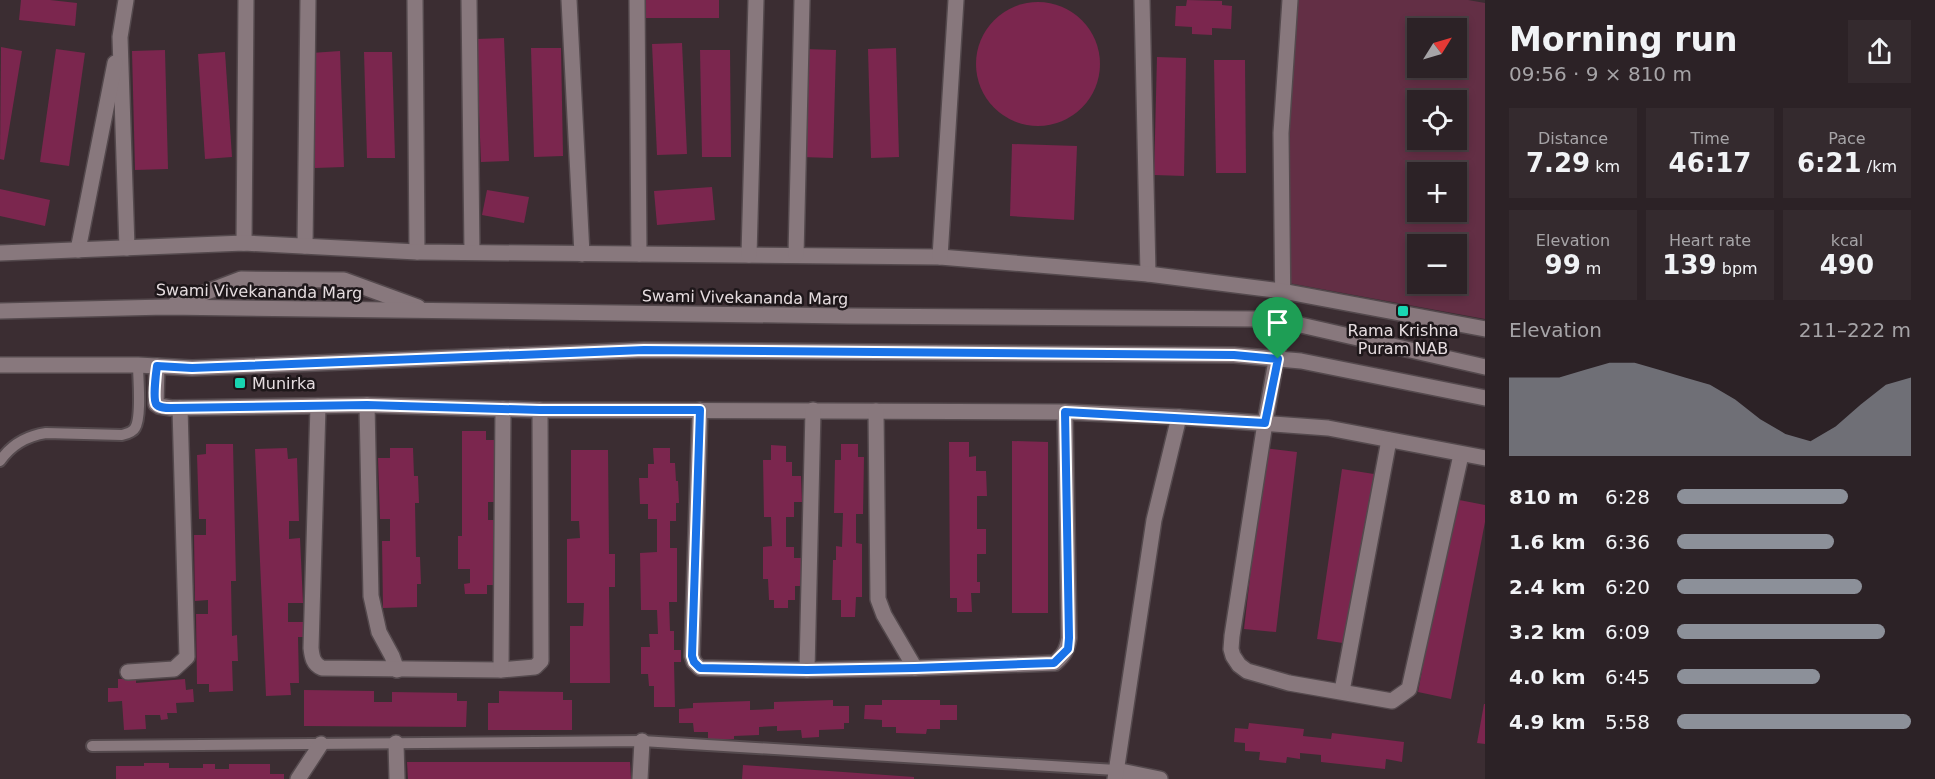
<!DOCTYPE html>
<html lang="en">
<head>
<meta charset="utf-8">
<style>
  :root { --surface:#2c2226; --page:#342a2e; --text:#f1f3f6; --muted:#a6a4a7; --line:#483f43; --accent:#8c9099 }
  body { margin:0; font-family:"DejaVu Sans",sans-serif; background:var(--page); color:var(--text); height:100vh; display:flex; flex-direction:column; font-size:22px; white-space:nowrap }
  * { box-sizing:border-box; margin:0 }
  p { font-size:20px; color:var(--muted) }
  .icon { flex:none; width:33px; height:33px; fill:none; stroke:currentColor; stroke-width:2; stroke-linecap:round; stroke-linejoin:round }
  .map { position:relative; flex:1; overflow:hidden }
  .details { display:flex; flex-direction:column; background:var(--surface); width:450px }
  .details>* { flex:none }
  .needle { width:39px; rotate:53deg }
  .controls { position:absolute; left:1407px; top:18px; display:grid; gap:12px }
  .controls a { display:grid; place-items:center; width:60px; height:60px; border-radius:0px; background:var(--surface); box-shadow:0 3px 9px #0003,0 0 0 2px var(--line); font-size:30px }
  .pin { position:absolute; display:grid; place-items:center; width:51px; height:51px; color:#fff; margin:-62px -26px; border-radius:50% 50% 50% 0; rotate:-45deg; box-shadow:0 0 6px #0007 }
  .pin .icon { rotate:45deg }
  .round { display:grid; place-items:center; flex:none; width:63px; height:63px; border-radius:0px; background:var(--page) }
  .headline { display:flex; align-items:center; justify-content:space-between; height:102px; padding:0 24px }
  h1 { font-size:33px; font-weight:800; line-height:45px }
  .metrics { display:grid; grid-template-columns:repeat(3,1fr); gap:9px; height:102px; padding:6px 24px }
  .metrics div { display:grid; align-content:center; border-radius:0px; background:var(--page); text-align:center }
  .metrics b { font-size:26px; font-weight:800 }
  .metrics small { font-size:16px; font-weight:400 }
  .metrics p { font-size:16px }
  .chart { height:168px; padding:12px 24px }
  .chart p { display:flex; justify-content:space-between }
  .chart svg { width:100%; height:108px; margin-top:6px; fill:var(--accent); opacity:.7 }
  ul { padding:0 24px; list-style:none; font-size:20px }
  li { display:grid; grid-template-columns:96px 72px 1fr; align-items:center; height:45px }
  li i { height:15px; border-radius:8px; background:var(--accent) }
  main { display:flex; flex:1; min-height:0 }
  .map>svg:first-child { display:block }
  .green { fill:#632f45; fill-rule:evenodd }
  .building { fill:#7b264e }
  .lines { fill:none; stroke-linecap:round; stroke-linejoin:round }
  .lane-casing { stroke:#54494d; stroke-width:14 }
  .street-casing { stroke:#54494d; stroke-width:18 }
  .secondary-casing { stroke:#54494d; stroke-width:18 }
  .lane { stroke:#88787d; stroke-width:10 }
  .street { stroke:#88787d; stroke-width:15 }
  .secondary { stroke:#88787d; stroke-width:15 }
  .route-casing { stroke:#fff; stroke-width:12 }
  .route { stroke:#1a73e8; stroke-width:8 }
  .poi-dot { fill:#18d5b2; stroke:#1e171a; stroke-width:2 }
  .labels { text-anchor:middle; stroke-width:5; stroke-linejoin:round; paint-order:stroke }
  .street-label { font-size:16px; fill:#e5dcdf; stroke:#1e171a }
  .poi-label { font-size:16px; fill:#e5dcdf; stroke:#1e171a }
</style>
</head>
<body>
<main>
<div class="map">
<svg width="1485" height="779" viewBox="0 0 1485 779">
  <rect width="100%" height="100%" fill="#3b2d32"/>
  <path class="green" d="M 1297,0 L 1468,0 L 1485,3 L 1485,319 L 1283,282 L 1283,226 ZM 1418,28 L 1456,28 L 1456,68 L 1418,68 ZM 1418,100 L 1456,100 L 1456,140 L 1418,140 ZM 1418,172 L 1456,172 L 1456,212 L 1418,212 ZM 1418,244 L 1456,244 L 1456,284 L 1418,284 Z"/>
  <g class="building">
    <path d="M 21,0 L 50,0 L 77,3 L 75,26 L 19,20 Z"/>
    <rect x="642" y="0" width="77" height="18"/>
    <path d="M 1187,0 L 1222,1 L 1222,5 L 1232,6 L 1231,29 L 1212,28 L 1212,35 L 1192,34 L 1192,27 L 1175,26 L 1176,6 L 1186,6 Z"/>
    <circle cx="1038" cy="64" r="62"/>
    <path d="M 504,38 L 509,161 L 481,162 L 476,39 Z"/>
    <path d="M 682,43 L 687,154 L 657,155 L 652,44 Z"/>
    <path d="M 1,47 L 22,51 L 4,160 L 0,159 Z"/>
    <path d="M 531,48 L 561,48 L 563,156 L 534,157 Z"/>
    <path d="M 896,48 L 899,157 L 871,158 L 868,49 Z"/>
    <path d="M 56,49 L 85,53 L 69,166 L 40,162 Z"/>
    <path d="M 804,49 L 836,50 L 833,158 L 801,157 Z"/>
    <path d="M 165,50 L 168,169 L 135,170 L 132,51 Z"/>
    <path d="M 700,50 L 730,50 L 731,157 L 702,157 Z"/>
    <path d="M 340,51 L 344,167 L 315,168 L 311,53 Z"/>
    <path d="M 225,52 L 232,157 L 205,159 L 198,54 Z"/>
    <path d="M 364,52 L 392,52 L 395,158 L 367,158 Z"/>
    <path d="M 1157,57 L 1186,58 L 1184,176 L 1154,175 Z"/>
    <path d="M 1214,60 L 1245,60 L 1246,173 L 1216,173 Z"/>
    <path d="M 1012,144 L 1077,146 L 1074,220 L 1010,216 Z"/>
    <path d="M 712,187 L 715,220 L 657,225 L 654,191 Z"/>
    <path d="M 0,189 L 50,200 L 45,226 L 0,216 Z"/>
    <path d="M 487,190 L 529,197 L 524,223 L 482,215 Z"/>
    <path d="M 462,431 L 486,431 L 486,440 L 494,440 L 494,490 L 497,490 L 497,502 L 488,502 L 488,520 L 494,520 L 494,569 L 498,569 L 498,585 L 487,585 L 487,594 L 465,594 L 464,584 L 470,583 L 470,569 L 458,569 L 458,536 L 462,536 Z"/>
    <path d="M 1012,441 L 1048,442 L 1048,613 L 1012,613 Z"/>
    <path d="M 949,442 L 969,442 L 969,457 L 976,456 L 976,471 L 986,471 L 987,496 L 977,496 L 977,529 L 986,529 L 986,554 L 977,554 L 977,582 L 980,582 L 980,593 L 971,593 L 972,612 L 957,612 L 957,598 L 950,598 Z"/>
    <path d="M 206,444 L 233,444 L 236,581 L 231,581 L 232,636 L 237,635 L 238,661 L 232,661 L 233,691 L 209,692 L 209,684 L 197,684 L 196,614 L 208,614 L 208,600 L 195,601 L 194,535 L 206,535 L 206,519 L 199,519 L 197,455 L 206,454 Z"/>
    <path d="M 841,444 L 858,444 L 858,457 L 864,457 L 863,514 L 856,514 L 856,543 L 862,544 L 862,597 L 856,597 L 855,617 L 841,617 L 841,600 L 832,600 L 833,560 L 836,560 L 836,546 L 842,547 L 843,513 L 834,513 L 835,460 L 841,460 Z"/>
    <path d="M 771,445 L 786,446 L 786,462 L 792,462 L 792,476 L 801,476 L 802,502 L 794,502 L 794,517 L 786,517 L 786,547 L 794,547 L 794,558 L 802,558 L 803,586 L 795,586 L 795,600 L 788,600 L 788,608 L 774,608 L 774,600 L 769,600 L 768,579 L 763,579 L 763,547 L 772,546 L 771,517 L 764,517 L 763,460 L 771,460 Z"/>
    <path d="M 287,448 L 288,459 L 297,458 L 299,521 L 289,521 L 289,539 L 300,538 L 303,603 L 288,603 L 288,622 L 304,622 L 304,637 L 298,637 L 299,683 L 290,683 L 291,695 L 266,696 L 255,449 Z"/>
    <path d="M 390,448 L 413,448 L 414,476 L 418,476 L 419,503 L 415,503 L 416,557 L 420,557 L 421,584 L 417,584 L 417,607 L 383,608 L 382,541 L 390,541 L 390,519 L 380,519 L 378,458 L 390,458 Z"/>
    <path d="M 653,448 L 670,448 L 670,463 L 675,463 L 676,481 L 678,481 L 679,503 L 676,503 L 676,521 L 670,521 L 670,548 L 677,548 L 677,602 L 669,602 L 670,631 L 674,631 L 674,650 L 681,650 L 681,662 L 674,662 L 675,707 L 654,707 L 654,686 L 649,686 L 648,674 L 641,674 L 641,647 L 650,647 L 649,634 L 658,634 L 657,610 L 641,610 L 640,553 L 657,552 L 657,519 L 648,519 L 648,504 L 640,504 L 639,478 L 648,478 L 648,464 L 654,464 Z"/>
    <path d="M 1265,448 L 1297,452 L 1276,632 L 1244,629 Z"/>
    <path d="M 571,450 L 608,450 L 609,554 L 615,554 L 615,587 L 609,587 L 610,683 L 570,683 L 570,626 L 583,626 L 584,603 L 567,603 L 567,539 L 580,538 L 579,521 L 571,521 Z"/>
    <path d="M 1342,469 L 1374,474 L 1349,644 L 1317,639 Z"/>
    <path d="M 1454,499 L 1485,505 L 1485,522 L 1451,699 L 1418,692 Z"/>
    <path d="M 118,679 L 136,679 L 136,683 L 185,679 L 186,690 L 193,689 L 194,702 L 176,703 L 177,713 L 167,713 L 168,719 L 161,720 L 160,715 L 145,715 L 146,729 L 124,730 L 122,701 L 108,702 L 108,688 L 118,688 Z"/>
    <path d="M 304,690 L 374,691 L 374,702 L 392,702 L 392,692 L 457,693 L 457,701 L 467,701 L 466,727 L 304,726 Z"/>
    <path d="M 499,691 L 563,692 L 563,700 L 572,700 L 572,730 L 488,730 L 488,703 L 499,703 Z"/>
    <path d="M 833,700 L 833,706 L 849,706 L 849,723 L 844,723 L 844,729 L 819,730 L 819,737 L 802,738 L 801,730 L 777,731 L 777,726 L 759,727 L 759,735 L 734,736 L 734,739 L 708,740 L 708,732 L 694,732 L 693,723 L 679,723 L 679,709 L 693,708 L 693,703 L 750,701 L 750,710 L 774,709 L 774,702 Z"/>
    <path d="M 882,700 L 940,700 L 940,705 L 957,705 L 957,720 L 940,720 L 940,729 L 927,729 L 926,734 L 896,733 L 896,727 L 882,727 L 882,720 L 864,719 L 865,705 L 882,705 Z"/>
    <path d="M 1484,704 L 1485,704 L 1485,744 L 1477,743 Z"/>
    <path d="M 1249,723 L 1304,729 L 1303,736 L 1331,739 L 1332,733 L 1404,742 L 1402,762 L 1386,759 L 1385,769 L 1321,762 L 1321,755 L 1300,753 L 1300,759 L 1287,757 L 1286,763 L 1259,760 L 1260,752 L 1245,751 L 1245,743 L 1234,742 L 1235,728 L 1248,729 Z"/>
    <path d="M 407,762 L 630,762 L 631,779 L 408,779 Z"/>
    <path d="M 144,763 L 169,763 L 169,768 L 203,768 L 203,764 L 215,764 L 215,769 L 229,769 L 229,764 L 270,764 L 270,774 L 284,774 L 284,779 L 116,779 L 116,766 L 144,766 Z"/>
    <path d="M 743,765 L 914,777 L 914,779 L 742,779 Z"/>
  </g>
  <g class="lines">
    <defs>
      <g id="lane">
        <path d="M 0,461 C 11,445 26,436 46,433 L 122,435 C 126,434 133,432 135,428 C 142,417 138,378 138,365"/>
        <path d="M 92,746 L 642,741 L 1116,770"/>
      </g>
      <g id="street">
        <path d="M 126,0 L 120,37 L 127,248"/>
        <path d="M 415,0 L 417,252"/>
        <path d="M 469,0 L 472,252"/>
        <path d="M 569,0 L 582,254"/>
        <path d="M 637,0 L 639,254"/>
        <path d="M 1142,0 L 1148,274"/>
        <path d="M 1290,0 L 1281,133 L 1283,321 L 1265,423 L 1232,636 L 1231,649 L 1233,656 L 1239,665 L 1247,671 L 1289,683 L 1392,701 L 1409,689 L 1461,455"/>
        <path d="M 244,243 L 246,0"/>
        <path d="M 305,246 L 308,0"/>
        <path d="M 78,250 L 115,63"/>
        <path d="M 0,253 L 244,243 L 417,252 L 940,257 L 1148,274 L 1282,291 L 1485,329"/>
        <path d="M 749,255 L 756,0"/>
        <path d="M 796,255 L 802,0"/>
        <path d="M 940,257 L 956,0"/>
        <path d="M 157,366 L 156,404 L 159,406 L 171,408 L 367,405 L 540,410 L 1065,412 L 1179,417 L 1328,428 L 1485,458"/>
        <path d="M 367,405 L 371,596 L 379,632 L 392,656 L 397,670"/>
        <path d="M 318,406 L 311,648 C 312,657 313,664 322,668 L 501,670 L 535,667 L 541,661 L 540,410"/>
        <path d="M 700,410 L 692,656 L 694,662 L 700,668 L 807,670 L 915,668 L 1055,663 C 1064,655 1067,650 1069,638 L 1065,412"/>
        <path d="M 876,411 L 878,599 L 884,615 L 915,668"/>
        <path d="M 501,670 L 503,409"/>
        <path d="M 807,670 L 813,410"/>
        <path d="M 128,672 L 174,669 L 187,657 L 180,408"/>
        <path d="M 1342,691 L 1389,440"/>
        <path d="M 396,743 L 397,779"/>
        <path d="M 1116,770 L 1160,779"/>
        <path d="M 298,779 L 321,744"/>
        <path d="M 640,779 L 642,741"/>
        <path d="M 1115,779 L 1154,520 L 1179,417"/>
      </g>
      <g id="secondary">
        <path d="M 175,304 L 241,279 L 344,280 L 418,307"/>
        <path d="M 0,311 L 166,307 L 848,316 L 1258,319 L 1283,321 L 1485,367"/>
        <path d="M 0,365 L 138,365 L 192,368 L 644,350 L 1234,355 L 1301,361 L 1485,398"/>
      </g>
    </defs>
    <use href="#lane" class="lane-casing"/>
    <use href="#street" class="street-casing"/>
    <use href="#secondary" class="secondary-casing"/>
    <use href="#lane" class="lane"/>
    <use href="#street" class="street"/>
    <use href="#secondary" class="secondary"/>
  </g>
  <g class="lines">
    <defs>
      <path id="route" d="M 644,350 L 1234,355 L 1278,359 L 1265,423 L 1065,412 L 1069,638 L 1068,649 L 1054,663 L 915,668 L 807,670 L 700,668 L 694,662 L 692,656 L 700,410 L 540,410 L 367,405 L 171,408 C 166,408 159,408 156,404 C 153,398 156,373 157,366 L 192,368 Z"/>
    </defs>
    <use href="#route" class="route-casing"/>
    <use href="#route" class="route"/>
  </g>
  <g class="poi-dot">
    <rect x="1397" y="305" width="12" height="12" rx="3"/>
    <rect x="234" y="377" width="12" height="12" rx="3"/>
  </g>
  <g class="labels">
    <g class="street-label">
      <text transform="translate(259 291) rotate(1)" y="6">Swami Vivekananda Marg</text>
      <text transform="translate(745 297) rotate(1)" y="6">Swami Vivekananda Marg</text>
    </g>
    <g class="poi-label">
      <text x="1403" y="336">Rama Krishna<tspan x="1403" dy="18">Puram NAB</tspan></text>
      <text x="252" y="389" text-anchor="start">Munirka</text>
    </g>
  </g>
</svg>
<div class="controls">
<a><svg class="needle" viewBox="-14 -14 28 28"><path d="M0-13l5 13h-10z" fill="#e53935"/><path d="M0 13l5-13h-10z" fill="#a6a4a7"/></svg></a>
<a><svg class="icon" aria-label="locate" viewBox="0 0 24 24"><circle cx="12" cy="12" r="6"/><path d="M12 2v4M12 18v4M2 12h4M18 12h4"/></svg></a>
<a>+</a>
<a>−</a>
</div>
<div class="pin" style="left:1278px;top:359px;background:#1e9e55"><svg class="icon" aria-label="arrive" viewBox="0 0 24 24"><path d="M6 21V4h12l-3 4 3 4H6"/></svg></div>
</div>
<section class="details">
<div class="headline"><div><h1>Morning run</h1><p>09:56 · 9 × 810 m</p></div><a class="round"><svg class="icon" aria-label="share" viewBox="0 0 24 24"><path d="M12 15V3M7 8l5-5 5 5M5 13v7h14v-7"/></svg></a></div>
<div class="metrics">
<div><p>Distance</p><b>7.29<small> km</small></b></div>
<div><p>Time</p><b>46:17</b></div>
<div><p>Pace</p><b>6:21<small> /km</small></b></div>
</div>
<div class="metrics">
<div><p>Elevation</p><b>99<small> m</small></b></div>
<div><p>Heart rate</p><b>139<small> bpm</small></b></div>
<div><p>kcal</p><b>490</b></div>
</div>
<div class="chart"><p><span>Elevation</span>211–222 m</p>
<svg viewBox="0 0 160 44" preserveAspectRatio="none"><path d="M0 44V12L10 12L20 12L30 9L40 6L50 6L60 9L70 12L80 15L90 21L100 29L110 35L120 38L130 32L140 23L150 15L160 12V44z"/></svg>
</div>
<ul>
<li><b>810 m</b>6:28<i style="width:73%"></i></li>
<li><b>1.6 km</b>6:36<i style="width:67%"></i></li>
<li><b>2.4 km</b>6:20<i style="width:79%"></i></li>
<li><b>3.2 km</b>6:09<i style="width:89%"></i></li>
<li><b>4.0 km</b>6:45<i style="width:61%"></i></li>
<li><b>4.9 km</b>5:58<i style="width:100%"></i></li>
</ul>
</section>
</main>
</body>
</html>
